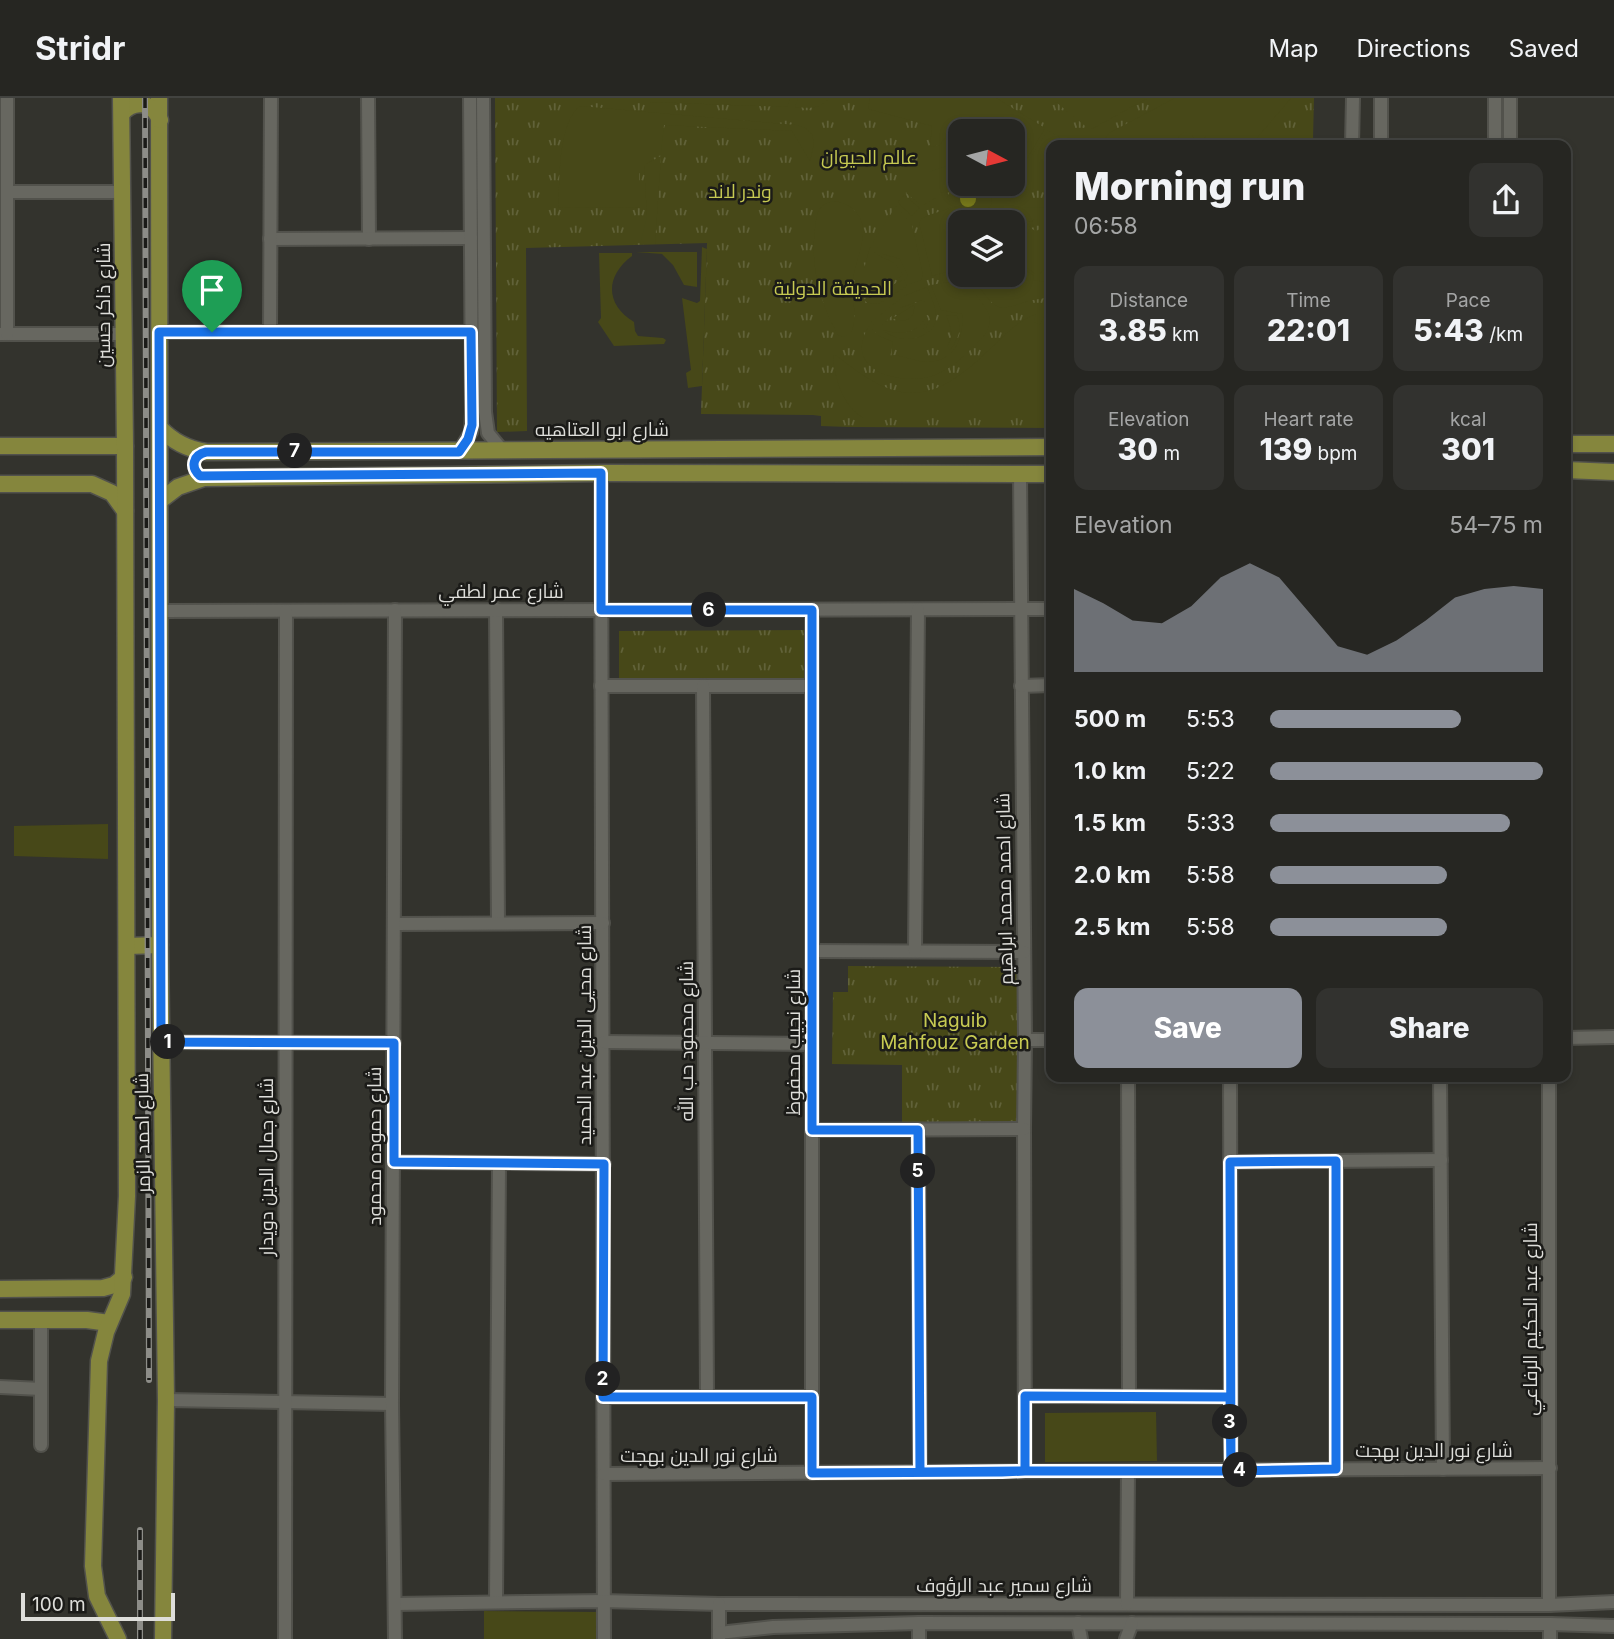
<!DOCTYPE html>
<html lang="en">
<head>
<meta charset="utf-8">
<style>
  :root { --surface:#262622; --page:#32322f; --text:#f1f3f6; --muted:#a4a5a5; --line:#424340; --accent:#8c9099 }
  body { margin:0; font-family:Inter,Cairo,sans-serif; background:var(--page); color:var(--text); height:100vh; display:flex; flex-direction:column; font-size:26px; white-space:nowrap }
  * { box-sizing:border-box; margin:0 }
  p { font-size:23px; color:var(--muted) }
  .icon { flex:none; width:38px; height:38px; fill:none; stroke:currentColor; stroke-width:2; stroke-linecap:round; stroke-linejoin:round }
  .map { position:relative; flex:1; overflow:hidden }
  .drawer { position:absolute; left:1046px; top:42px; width:525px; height:942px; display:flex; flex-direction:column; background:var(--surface); border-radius:14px; box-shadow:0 4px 10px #0003,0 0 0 2px var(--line) }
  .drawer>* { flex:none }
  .needle { width:46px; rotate:97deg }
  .fabs { position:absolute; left:948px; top:21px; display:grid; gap:14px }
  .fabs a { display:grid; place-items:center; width:77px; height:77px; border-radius:14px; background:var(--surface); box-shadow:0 4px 10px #0003,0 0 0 2px var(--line); font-size:35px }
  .scale { position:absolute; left:21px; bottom:18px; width:154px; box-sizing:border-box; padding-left:7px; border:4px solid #dededa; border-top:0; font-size:19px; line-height:24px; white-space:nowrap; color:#dededa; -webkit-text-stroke:5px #1b1b18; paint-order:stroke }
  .pin { position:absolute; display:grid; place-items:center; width:60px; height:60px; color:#fff; margin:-72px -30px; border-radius:50% 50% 50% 0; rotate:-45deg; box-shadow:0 0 7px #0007 }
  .pin .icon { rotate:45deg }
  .km { position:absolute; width:35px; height:35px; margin:-18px; border-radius:50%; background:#222; color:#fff; font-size:19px; line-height:35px; text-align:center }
  .round { display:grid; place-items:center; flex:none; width:74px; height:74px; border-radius:14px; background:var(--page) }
  .head { display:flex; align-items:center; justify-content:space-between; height:119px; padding:0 28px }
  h1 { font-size:38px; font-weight:800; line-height:52px }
  .figures { display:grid; grid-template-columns:repeat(3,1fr); gap:10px; height:119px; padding:7px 28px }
  .figures div { display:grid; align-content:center; border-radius:14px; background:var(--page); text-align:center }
  .figures b { font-size:30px; font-weight:800 }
  .figures small { font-size:19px; font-weight:400 }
  .figures p { font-size:19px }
  .chart { height:196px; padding:14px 28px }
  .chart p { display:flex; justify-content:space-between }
  .chart svg { width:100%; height:126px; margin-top:7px; fill:var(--accent); opacity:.7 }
  .cta { display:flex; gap:14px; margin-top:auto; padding:14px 28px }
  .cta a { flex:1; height:80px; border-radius:14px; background:var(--accent); color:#fff; font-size:28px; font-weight:800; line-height:80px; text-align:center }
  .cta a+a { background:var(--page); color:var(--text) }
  ul { padding:0 28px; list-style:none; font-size:23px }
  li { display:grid; grid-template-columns:112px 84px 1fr; align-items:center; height:52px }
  li i { height:18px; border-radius:9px; background:var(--accent) }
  header { display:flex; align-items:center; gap:42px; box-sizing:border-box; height:98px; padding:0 35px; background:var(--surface); border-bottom:2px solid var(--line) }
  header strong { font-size:33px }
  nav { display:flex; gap:38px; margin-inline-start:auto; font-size:24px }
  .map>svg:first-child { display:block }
  .grass { fill:url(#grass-tufts); fill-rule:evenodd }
  .garden { fill:#474818 }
  .water { fill:#787a1b }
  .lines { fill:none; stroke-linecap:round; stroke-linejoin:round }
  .minor-casing { stroke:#52524c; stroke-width:16 }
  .major-casing { stroke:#52524c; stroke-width:19 }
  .minor { stroke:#676760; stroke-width:12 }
  .major { stroke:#85863d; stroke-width:16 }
  .rail-casing { stroke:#8d8d88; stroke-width:6 }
  .rail { stroke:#1b1b18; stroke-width:3.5; stroke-dasharray:10; stroke-linecap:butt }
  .route-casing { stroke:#fff; stroke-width:14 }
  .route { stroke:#1a73e8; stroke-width:9 }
  .labels { text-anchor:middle; stroke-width:5; stroke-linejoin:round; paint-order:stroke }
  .park-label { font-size:19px; fill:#c7ca52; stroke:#1b1b18 }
  .street-label { font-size:19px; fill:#dededa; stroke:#1b1b18 }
</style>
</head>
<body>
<header>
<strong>Stridr</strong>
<nav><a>Map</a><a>Directions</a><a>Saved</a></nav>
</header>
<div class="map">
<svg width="1614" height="1541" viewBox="0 0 1614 1541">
  <defs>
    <pattern id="grass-tufts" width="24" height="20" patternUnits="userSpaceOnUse" patternTransform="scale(1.75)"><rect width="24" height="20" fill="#474818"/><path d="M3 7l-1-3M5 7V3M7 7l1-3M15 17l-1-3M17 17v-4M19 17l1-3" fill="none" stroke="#616239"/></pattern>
  </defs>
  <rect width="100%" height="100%" fill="#33332d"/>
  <g class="grass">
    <path d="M 495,0 L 1314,0 L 1313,41 L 1319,42 L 1319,47 L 1052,47 L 1052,330 L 848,329 L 821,328 L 821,318 L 813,317 L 701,316 L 707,145 L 526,150 L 527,333 L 497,334 ZM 961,33 L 1013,33 L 1013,86 L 961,86 ZM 961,124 L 1013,124 L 1013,177 L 961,177 Z"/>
    <path d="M 807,532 L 806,586 L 619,588 L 619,533 Z"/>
    <path d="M 848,868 L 1019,869 L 1018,1028 L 902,1027 L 902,967 L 832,966 L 833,894 L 848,894 Z"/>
  </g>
  <g class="garden">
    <path d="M 650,0 L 790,0 L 787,9 L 650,4 Z"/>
    <path d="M 798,0 L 829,0 C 820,12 809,10 795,9 Z"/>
    <path d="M 870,0 L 996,0 L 1045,30 L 1027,61 L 1013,58 L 1013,33 L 961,33 L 961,51 L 951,49 L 948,40 L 944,41 L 940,47 L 930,49 L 932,28 L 868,11 Z"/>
    <path d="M 1051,0 L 1148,0 L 1090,32 Z"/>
    <path d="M 1175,0 L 1291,0 L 1251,47 L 1215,47 L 1218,44 L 1216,42 L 1212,47 L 1204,47 L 1206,37 L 1202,47 L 1196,47 L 1192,36 L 1184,34 L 1178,39 L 1179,47 L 1106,47 L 1105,41 L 1109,35 Z"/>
    <path d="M 580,8 L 796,27 L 805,30 L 812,36 L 814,46 L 810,63 L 792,33 L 664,27 L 661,54 L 639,54 L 639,109 L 559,110 C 559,85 558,24 580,8 Z"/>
    <path d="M 1048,32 L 1073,47 L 1052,47 L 1052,87 L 1029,62 Z"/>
    <path d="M 661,58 L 655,146 L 640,146 L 647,118 L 644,67 Z"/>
    <path d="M 947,68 L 959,70 C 948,91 943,96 922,108 L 906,95 L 929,74 Z"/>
    <path d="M 961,74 L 961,86 L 984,86 L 992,97 L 991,107 L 977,124 L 961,124 L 961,156 L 958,171 L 932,178 L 919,124 C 926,114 942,116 952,108 L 947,99 Z"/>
    <path d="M 904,97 L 920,110 L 911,118 L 898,104 Z"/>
    <path d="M 834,103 C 847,105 858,111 862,125 C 867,142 854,165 853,183 C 851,199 859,223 850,236 L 844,239 L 838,237 C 820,205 810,168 815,131 C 817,116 817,106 834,103 Z"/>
    <path d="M 896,108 L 912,127 L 923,177 L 921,182 L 909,186 L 906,180 L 908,178 L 900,161 L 883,156 L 873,144 Z"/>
    <path d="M 1014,109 L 1052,110 L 1052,169 L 1046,169 L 1040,176 L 1035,176 L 1013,159 L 1013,124 L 989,124 L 1008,111 C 1015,119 1028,123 1032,131 L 1036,133 L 1040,131 L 1039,122 L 1035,121 L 1031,124 L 1017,118 L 1010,110 Z"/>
    <path d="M 702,149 L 707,151 L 702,288 L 688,290 L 686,275 L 691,272 L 682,200 L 697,205 L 700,203 Z"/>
    <path d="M 870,149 C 883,166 892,156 903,177 L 864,199 L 864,171 Z"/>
    <path d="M 636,154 L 697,154 L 697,189 L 684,187 L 673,167 L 662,156 Z"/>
    <path d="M 599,155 L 632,155 L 632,158 C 604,179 606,207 634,224 L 635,233 L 638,238 L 663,240 L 666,242 L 664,246 L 614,248 L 598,224 L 601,220 Z"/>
    <path d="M 1013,162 L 1034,178 L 1033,182 L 1046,184 L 1047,200 C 1002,204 1003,229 972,177 L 1013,177 Z"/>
    <path d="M 904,181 L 907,188 L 880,205 L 870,206 L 863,202 Z"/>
    <path d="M 955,183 C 970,186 978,198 986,211 C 994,224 988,235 978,244 C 965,257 953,270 935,277 C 902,289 841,273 869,228 L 879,238 L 893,244 L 890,260 L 895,257 C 906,259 917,264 928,264 C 956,263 964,239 962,216 L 941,212 L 931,187 Z"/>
    <path d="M 927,189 C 933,204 943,221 929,234 L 926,229 L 931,220 L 926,215 L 926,205 L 922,202 L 900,210 L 878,231 L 871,224 L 904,198 Z"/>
    <path d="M 914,207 C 915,218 909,224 898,223 L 893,220 Z"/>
    <path d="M 1036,216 L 1034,224 L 1040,227 L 1045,217 L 1052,218 L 1052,320 L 864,320 C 844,311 834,279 833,258 L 836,257 C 898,308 930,309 989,252 C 1004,238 1017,223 1036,216 Z"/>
    <path d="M 946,217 L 957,218 C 963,230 958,242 950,252 L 947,248 C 955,237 950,229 946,217 Z"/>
    <path d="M 926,219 L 928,220 L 923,230 L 927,235 C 913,244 896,243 883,232 C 899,236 915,238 926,219 Z"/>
    <path d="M 108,726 L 108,761 L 14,758 L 14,728 Z"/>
    <path d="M 1156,1314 L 1157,1363 L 1045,1364 L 1045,1315 Z"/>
    <path d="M 484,1513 L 597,1514 L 597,1541 L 484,1541 Z"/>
  </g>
  <circle class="water" cx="968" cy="101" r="8"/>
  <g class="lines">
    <defs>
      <g id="minor">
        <path d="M 368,0 L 369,141"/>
        <path d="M 483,0 L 485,314 L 488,335 L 502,352"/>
        <path d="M 1495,0 L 1495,47"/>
        <path d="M 1510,0 L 1510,47"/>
        <path d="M 1352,47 L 1353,0"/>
        <path d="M 1381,47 L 1381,0"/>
        <path d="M 7,94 L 123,94"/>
        <path d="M 270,141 L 471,140"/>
        <path d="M 159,234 L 471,234"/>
        <path d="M 270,234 L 271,0"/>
        <path d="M 0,236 L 124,236"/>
        <path d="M 7,236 L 7,0"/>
        <path d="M 459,354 L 471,334 L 472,314 L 470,0"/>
        <path d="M 601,375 L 604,1541"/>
        <path d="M 1020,376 L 1025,942 L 1024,1031 L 1025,1373"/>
        <path d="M 496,511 L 498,825"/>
        <path d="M 812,512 L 812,1375"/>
        <path d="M 160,513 L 1052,511"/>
        <path d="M 601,588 L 812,588"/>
        <path d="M 703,588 L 707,1298"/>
        <path d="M 1021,588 L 1052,587"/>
        <path d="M 395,826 L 603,825"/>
        <path d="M 812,853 L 1024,854"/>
        <path d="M 915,853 L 918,512"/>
        <path d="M 1566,940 L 1614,939"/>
        <path d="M 1025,942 L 1052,942"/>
        <path d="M 161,944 L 394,945"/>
        <path d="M 604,944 L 812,946"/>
        <path d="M 1128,978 L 1129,1298"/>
        <path d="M 1230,978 L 1231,1372"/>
        <path d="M 1440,978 L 1443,1371"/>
        <path d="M 1549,978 L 1549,1507"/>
        <path d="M 812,1032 L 1024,1031"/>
        <path d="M 918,1032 L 920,1374"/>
        <path d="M 1336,1063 L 1336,1372"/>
        <path d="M 394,1064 L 604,1066"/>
        <path d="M 1230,1064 L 1441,1062"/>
        <path d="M 0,1289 L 41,1291"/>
        <path d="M 1025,1298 L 1230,1299"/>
        <path d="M 603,1299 L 812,1299"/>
        <path d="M 166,1302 L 392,1306"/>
        <path d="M 41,1347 L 41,1222"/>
        <path d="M 604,1376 L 1550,1370"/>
        <path d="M 496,1503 L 499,1066"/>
        <path d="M 395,1506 L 603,1503 L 719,1506 L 1549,1507 L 1614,1504"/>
        <path d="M 719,1506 L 719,1541"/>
        <path d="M 1127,1506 L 1128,1373"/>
        <path d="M 919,1525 L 919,1541"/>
        <path d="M 1078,1525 L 1081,1541"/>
        <path d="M 1550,1526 L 1550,1541"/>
        <path d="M 719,1535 L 773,1529 L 919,1525 L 1550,1526 L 1614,1528"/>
        <path d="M 285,1541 L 286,513"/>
        <path d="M 395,1541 L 392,1306 L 395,512"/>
        <path d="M 1126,1541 L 1132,1525"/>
      </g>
      <g id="major">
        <path d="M 159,0 L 160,847 L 166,1302 L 163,1541"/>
        <path d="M 122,15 C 135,1 152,4 160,22"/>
        <path d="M 160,330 C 173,344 187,351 206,354 L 1052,349"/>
        <path d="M 1566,346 L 1614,346"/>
        <path d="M 0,348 L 125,348"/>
        <path d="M 1566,372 L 1614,374"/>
        <path d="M 0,386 L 92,386 L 112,395 L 125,413"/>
        <path d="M 161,402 L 178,389 L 204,380 L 601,375 L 1052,376"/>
        <path d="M 127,848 L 160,847"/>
        <path d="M 0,1191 L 103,1190 L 114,1187 L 124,1179"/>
        <path d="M 0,1222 L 87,1222 L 109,1225"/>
        <path d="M 118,1541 L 97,1498 L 93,1468 L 99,1263 L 106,1234 L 122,1196 L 127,1098 L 125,348 L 121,0"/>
      </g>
    </defs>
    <use href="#minor" class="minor-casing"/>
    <use href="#major" class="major-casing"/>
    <use href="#minor" class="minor"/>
    <use href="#major" class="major"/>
    <defs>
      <g id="rail">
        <path d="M 145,0 L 149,1282"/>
        <path d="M 140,1432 L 140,1541"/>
      </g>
    </defs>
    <use href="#rail" class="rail-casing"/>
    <use href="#rail" class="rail"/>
  </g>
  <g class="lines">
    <defs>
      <path id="route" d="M 212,234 L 159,234 L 161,944 L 394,945 L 394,1064 L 604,1066 L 603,1299 L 812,1299 L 812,1375 L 1002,1374 L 1025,1373 L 1231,1373 L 1230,1064 L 1336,1063 L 1336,1371 L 1231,1373 L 1230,1299 L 1025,1298 L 1025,1373 L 920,1374 L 918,1032 L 812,1032 L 812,512 L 601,512 L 601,375 L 200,378 C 190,369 193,357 206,354 L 459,354 L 468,341 L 472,327 L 471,234 L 212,234"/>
    </defs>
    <use href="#route" class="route-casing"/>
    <use href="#route" class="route"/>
  </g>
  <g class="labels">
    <g class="park-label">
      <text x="869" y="66">عالم الحيوان</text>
      <text x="740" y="100">وندر لاند</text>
      <text x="833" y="197">الحديقة الدولية</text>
      <text x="955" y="929">Naguib<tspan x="955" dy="22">Mahfouz Garden</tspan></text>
    </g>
    <g class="street-label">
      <text transform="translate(103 207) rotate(-90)" y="7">شارع ذاكر حسين</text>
      <text x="602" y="338">شارع ابو العتاهيه</text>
      <text x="501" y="500">شارع عمر لطفي</text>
      <text transform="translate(1004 791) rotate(-91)" y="7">شارع احمد محمد ابراهيم</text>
      <text transform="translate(584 937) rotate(-90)" y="7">شارع محيى الدين عبد الحميد</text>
      <text transform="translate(686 943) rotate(-90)" y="7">شارع محمود حب الله</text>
      <text transform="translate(793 944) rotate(-90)" y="7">شارع نجيب محفوظ</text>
      <text transform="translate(142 1035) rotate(-91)" y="7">شارع احمد الزمر</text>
      <text transform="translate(374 1048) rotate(-90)" y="7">شارع حموده محمود</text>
      <text transform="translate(266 1069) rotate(-90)" y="7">شارع جمال الدين دويدار</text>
      <text transform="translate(1530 1221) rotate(-90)" y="7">شارع عبد الحكيم الرفاعي</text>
      <text x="1434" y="1359">شارع نور الدين بهجت</text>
      <text x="699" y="1364">شارع نور الدين بهجت</text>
      <text x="1004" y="1494">شارع سمير عبد الرؤوف</text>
    </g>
  </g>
</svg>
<div class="fabs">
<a><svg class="needle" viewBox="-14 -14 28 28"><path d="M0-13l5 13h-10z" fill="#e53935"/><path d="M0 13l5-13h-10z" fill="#a4a5a5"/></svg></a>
<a><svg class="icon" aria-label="layers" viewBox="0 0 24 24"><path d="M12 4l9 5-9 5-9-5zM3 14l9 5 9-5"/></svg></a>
</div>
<div class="scale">100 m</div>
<div class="pin" style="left:212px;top:234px;background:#1e9e55"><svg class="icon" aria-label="arrive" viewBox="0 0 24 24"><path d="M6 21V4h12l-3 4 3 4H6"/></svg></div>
<b class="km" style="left:168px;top:944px">1</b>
<b class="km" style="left:603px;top:1281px">2</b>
<b class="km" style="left:1230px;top:1324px">3</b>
<b class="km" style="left:1240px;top:1372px">4</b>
<b class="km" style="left:918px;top:1073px">5</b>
<b class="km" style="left:709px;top:512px">6</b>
<b class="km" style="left:295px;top:353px">7</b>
<section class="drawer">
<div class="head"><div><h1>Morning run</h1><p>06:58</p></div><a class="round"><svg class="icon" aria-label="share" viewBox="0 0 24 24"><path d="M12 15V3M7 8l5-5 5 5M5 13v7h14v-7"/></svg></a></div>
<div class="figures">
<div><p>Distance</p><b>3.85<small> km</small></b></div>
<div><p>Time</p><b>22:01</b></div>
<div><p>Pace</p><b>5:43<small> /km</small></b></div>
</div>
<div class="figures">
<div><p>Elevation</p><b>30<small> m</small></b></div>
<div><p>Heart rate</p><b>139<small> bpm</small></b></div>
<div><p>kcal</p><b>301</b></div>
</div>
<div class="chart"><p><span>Elevation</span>54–75 m</p>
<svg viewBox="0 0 160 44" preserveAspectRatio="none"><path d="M0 44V15L10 20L20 26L30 27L40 21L50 11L60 6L70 11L80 23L90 35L100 38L110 33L120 26L130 18L140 15L150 14L160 15V44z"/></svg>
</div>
<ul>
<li><b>500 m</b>5:53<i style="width:70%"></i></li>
<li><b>1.0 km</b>5:22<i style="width:100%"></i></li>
<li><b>1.5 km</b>5:33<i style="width:88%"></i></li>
<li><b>2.0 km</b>5:58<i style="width:65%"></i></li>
<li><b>2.5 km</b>5:58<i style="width:65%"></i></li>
</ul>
<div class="cta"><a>Save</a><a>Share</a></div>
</section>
</div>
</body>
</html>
